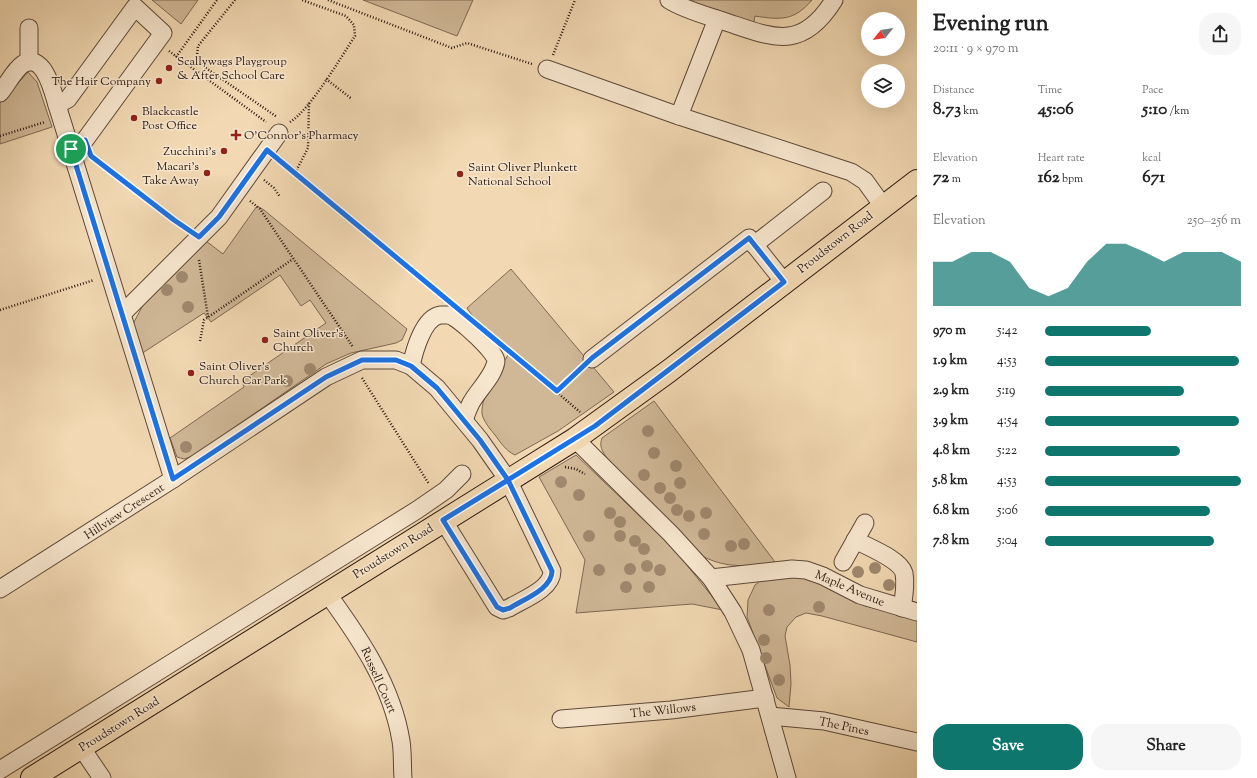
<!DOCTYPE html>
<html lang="en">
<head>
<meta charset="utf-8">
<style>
  :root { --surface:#fff; --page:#f6f6f6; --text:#222; --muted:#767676; --accent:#0f766e }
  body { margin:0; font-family:"Sorts Mill Goudy",serif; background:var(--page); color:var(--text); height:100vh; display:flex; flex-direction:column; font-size:15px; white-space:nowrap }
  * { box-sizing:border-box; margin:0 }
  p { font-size:13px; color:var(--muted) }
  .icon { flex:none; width:22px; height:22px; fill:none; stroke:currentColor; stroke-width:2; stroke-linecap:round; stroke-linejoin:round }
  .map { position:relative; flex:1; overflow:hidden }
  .details { display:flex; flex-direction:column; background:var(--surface); width:340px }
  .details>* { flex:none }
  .needle { width:26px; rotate:240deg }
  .controls { position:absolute; left:861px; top:12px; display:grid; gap:8px }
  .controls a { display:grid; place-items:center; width:44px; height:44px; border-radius:50%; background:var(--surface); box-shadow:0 4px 16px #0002; font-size:20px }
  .pin { position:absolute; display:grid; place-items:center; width:34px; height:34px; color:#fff; margin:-17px; border:2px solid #fff; border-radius:50%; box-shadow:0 1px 4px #0007 }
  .round { display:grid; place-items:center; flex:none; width:42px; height:42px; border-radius:16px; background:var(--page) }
  .overview { display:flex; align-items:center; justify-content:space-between; height:68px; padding:0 16px }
  h1 { font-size:22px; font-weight:800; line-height:30px }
  .stats { display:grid; grid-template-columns:repeat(3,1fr); gap:6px; height:68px; padding:4px 16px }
  .stats div { display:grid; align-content:center }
  .stats b { font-size:17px; font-weight:800 }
  .stats small { font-size:11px; font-weight:400 }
  .stats p { font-size:11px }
  .chart { height:112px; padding:8px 16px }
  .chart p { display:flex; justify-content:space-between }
  .chart svg { width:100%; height:72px; margin-top:4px; fill:var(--accent); opacity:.7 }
  .button { display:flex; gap:8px; margin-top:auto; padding:8px 16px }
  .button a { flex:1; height:46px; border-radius:16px; background:var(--accent); color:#fff; font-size:16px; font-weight:800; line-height:46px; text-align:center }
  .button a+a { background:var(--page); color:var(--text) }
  ul { padding:0 16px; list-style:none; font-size:13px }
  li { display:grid; grid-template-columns:64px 48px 1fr; align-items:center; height:30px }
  li i { height:10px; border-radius:5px; background:var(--accent) }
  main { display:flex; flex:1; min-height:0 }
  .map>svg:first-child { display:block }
  .green { fill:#d0b897; stroke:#7e6853 }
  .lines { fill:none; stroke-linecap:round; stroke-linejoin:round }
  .minor-casing { stroke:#5d4838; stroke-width:19 }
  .major-casing { stroke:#2b180f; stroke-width:24 }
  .path { stroke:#2b180f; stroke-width:2.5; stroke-dasharray:1 2; stroke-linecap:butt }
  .minor { stroke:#f7e6ce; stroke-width:17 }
  .major { stroke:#f2d9b3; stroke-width:22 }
  .tree { fill:#a0896f }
  .route-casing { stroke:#fff; stroke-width:8 }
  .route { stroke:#1a73e8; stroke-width:5 }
  .poi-dot { fill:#8f2418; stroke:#f7e6ce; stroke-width:1.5 }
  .labels { text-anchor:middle; stroke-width:3; stroke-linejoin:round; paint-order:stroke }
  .poi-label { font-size:12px; fill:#2b180f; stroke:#f7e6ce; text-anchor:start }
  .street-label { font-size:12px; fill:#2b180f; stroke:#f7e6ce }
</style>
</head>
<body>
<main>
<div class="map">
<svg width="917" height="778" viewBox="0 0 917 778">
  <rect width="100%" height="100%" fill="#f2d9b3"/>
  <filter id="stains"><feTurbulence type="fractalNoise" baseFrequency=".005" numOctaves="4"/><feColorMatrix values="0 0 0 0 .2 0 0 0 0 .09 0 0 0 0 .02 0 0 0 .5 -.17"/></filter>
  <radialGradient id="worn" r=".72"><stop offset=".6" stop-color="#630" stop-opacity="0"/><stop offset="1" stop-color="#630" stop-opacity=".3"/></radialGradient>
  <g class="green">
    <path d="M 152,0 L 198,0 L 181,24 Z"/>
    <path d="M 363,0 L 473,0 L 457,36 Z"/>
    <path d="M 692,0 L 812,0 C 794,21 781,20 755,16 L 753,27 L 691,3 Z"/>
    <path d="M 28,72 L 37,82 L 52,127 L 0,144 L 0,103 Z"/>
    <path d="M 257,206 L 264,210 L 407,329 L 402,340 L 396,343 L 351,353 L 326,364 L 193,456 L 184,459 L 177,457 L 170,438 L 244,387 L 242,381 L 326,323 L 310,300 L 301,306 L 280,275 L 211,322 L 204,313 L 141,354 L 133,324 L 144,303 L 206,241 L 223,254 Z"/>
    <path d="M 511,269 L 614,392 L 558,431 L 515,455 C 506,451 501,443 495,435 C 490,429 484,422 482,414 C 480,395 503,366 511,349 L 473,317 L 467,308 Z"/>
    <path d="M 654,401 L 775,562 C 748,566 729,569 704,557 L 607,458 C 602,451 599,446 602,438 Z"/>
    <path d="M 576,455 L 674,549 L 723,610 L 692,604 L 576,613 L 585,560 L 539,477 Z"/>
    <path d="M 777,577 L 806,577 L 865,606 L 917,618 L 917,642 L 822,616 L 806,613 L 796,617 L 787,627 L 785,636 L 790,665 L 791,684 L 789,707 L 777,698 L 747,617 L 748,600 L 755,585 L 761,580 Z"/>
  </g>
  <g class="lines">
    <defs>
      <g id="minor">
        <path d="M 669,0 C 685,10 705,15 723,21 C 772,37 801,53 834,0"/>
        <path d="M 29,28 L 29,62"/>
        <path d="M 547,69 L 679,116 L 851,172 L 865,181 L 883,206"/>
        <path d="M 0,93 C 7,85 14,70 23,64 C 44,52 53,92 57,105 L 173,479"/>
        <path d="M 57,105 L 68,99 L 135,7 L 163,33 L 85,140 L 71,149"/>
        <path d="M 679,116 L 717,19"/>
        <path d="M 754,245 L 823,191"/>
        <path d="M 122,314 L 219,217 L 279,133"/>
        <path d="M 592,359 L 749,238 L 784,282"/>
        <path d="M 411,366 C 414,352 423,318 440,315 C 442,315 447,315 449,315 C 459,318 497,353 496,361 C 494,376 478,390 471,403 C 468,409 466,415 464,420"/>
        <path d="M 575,439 L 671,534 L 711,578 L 733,612 L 751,650 L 787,778"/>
        <path d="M 855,540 C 868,547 900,559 904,573 C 906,584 904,597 902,608"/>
        <path d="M 843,562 L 865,523"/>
        <path d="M 711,578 L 792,569 L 806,570 L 823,576 L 860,595 L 917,612"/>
        <path d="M 0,589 L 173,479 L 326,377 L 362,360 L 396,360 L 411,366 L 437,388 L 480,440 L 508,480 L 552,571 C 552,589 524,599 509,608 L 503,610 L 497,607 L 443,520"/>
        <path d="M 327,593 C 359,637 392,685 401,741 C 403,753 402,766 403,778"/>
        <path d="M 770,716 L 824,721 L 917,742"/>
        <path d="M 561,719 L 671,710 L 765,698"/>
        <path d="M 81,747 L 102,778"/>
        <path d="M 0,770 L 417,510 L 446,490 L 462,474"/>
      </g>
      <path id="major" d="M 32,778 L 575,439 L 669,371 L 917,181"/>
    </defs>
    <use href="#minor" class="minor-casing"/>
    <use href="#major" class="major-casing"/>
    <g class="path">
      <path d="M 235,0 L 198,46 L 197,55 L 203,66 L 277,117"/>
      <path d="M 328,0 L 452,48 L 467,43 L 532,64"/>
      <path d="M 169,51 L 266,122"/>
      <path d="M 553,55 L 575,0"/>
      <path d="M 176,57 L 217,0"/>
      <path d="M 326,79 L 352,99"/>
      <path d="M 290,122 C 310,110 341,57 355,36 L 354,25 L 346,16 L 302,0"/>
      <path d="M 0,136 L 45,122"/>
      <path d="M 91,155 L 185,227"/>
      <path d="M 279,160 L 446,298"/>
      <path d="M 295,173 L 308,148 L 309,103"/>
      <path d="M 264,180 L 274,188 L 280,197"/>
      <path d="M 250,201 L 260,209 L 353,347"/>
      <path d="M 199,260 L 208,317"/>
      <path d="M 0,310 L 94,280"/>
      <path d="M 200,341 L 204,320 L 293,259"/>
      <path d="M 511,353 L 580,412"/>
      <path d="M 362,378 L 429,484"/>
      <path d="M 557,391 L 580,370"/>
      <path d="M 565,467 L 576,469 L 585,474"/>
    </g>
    <use href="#minor" class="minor"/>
    <use href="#major" class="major"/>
  </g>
  <g class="tree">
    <circle cx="182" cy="277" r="6"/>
    <circle cx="167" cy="290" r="6"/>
    <circle cx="188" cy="307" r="6"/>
    <circle cx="310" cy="369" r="6"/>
    <circle cx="287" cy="381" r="6"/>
    <circle cx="648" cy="431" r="6"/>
    <circle cx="186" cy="447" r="6"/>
    <circle cx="654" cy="453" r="6"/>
    <circle cx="676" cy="466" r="6"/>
    <circle cx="644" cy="475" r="6"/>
    <circle cx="561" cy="482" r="6"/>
    <circle cx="680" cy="483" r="6"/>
    <circle cx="660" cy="488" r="6"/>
    <circle cx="579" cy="495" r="6"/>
    <circle cx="670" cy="498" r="6"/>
    <circle cx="677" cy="510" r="6"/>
    <circle cx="610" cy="513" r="6"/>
    <circle cx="706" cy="513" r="6"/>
    <circle cx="689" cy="516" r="6"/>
    <circle cx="620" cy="522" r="6"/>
    <circle cx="704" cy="534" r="6"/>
    <circle cx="589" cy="536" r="6"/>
    <circle cx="620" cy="536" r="6"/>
    <circle cx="635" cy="541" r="6"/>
    <circle cx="744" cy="544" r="6"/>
    <circle cx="731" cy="546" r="6"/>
    <circle cx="644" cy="549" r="6"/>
    <circle cx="647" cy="566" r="6"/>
    <circle cx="875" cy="568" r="6"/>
    <circle cx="630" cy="569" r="6"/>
    <circle cx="599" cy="570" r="6"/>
    <circle cx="660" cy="570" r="6"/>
    <circle cx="858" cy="572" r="6"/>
    <circle cx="889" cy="585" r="6"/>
    <circle cx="626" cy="587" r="6"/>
    <circle cx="649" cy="587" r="6"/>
    <circle cx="819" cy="607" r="6"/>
    <circle cx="769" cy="610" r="6"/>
    <circle cx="764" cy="640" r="6"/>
    <circle cx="766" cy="658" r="6"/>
    <circle cx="779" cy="680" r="6"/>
  </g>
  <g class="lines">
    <defs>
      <path id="route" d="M 71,149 L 173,479 L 326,377 L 362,360 L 396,360 L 411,366 L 437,388 L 480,440 L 508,480 L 443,520 L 497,607 L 503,610 L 510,608 C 524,599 552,589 552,571 L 508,480 L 595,426 L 784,282 L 749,238 L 592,358 L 557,391 L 267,150 L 219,217 L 199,237 L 174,220 L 91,156 L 85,140 L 71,149"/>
    </defs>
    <use href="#route" class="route-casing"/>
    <use href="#route" class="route"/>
  </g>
  <g class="poi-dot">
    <circle cx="169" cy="68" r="4"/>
    <circle cx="159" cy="81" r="4"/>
    <circle cx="134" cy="118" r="4"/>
    <path d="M234 129h4v4h4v4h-4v4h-4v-4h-4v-4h4z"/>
    <circle cx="224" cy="151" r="4"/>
    <circle cx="207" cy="173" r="4"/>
    <circle cx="460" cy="174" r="4"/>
    <circle cx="265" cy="340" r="4"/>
    <circle cx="191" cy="373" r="4"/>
  </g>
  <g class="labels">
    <g class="poi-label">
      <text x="177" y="65">Scallywags Playgroup<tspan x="177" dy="14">&amp; After School Care</tspan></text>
      <text x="151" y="85" text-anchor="end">The Hair Company</text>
      <text x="142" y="115">Blackcastle<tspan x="142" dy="14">Post Office</tspan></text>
      <text x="244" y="139">O'Connor's Pharmacy</text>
      <text x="216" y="155" text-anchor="end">Zucchini's</text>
      <text x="199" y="170" text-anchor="end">Macari's<tspan x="199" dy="14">Take Away</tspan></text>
      <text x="468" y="171">Saint Oliver Plunkett<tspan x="468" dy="14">National School</tspan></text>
      <text x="273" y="337">Saint Oliver's<tspan x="273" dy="14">Church</tspan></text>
      <text x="199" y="370">Saint Oliver's<tspan x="199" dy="14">Church Car Park</tspan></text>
    </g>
    <g class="street-label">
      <text transform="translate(835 242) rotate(-38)" y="4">Proudstown Road</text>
      <text transform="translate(124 511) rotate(-33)" y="4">Hillview Crescent</text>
      <text transform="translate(393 551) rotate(-32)" y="4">Proudstown Road</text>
      <text transform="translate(850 588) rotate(23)" y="4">Maple Avenue</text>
      <text transform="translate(379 680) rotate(66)" y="4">Russell Court</text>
      <text transform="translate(663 710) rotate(-6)" y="4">The Willows</text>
      <text transform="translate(119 724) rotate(-32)" y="4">Proudstown Road</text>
      <text transform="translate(844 726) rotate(12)" y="4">The Pines</text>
    </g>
  </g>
  <rect width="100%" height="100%" filter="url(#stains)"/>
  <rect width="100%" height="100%" fill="url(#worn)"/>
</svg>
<div class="controls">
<a><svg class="needle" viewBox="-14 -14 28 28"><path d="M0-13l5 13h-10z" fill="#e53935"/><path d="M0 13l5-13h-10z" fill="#767676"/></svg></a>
<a><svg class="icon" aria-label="layers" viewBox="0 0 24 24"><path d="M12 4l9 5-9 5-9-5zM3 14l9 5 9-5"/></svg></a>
</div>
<div class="pin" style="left:71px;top:149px;background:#1e9e55"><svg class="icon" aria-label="arrive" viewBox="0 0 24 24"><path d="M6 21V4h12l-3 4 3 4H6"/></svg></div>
</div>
<section class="details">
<div class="overview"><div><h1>Evening run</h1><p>20:11 · 9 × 970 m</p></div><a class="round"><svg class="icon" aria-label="share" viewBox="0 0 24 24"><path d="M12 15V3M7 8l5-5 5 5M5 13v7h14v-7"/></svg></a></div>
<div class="stats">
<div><p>Distance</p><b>8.73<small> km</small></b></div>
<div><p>Time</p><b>45:06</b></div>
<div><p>Pace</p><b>5:10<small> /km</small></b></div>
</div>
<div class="stats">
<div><p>Elevation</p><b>72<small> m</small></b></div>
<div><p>Heart rate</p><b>162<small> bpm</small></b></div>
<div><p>kcal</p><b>671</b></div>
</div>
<div class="chart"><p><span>Elevation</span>250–256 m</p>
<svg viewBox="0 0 160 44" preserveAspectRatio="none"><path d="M0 44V17L10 17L20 11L30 11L40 17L50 33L60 38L70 33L80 17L90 6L100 6L110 11L120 17L130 11L140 11L150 11L160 17V44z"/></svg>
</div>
<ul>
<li><b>970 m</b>5:42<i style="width:54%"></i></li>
<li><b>1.9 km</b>4:53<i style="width:99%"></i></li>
<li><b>2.9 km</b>5:19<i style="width:71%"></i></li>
<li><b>3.9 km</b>4:54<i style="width:99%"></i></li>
<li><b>4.8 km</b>5:22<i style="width:69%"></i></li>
<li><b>5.8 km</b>4:53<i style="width:100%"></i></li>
<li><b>6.8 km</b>5:06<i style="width:84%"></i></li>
<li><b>7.8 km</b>5:04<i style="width:86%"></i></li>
</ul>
<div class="button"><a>Save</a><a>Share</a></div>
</section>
</main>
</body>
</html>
